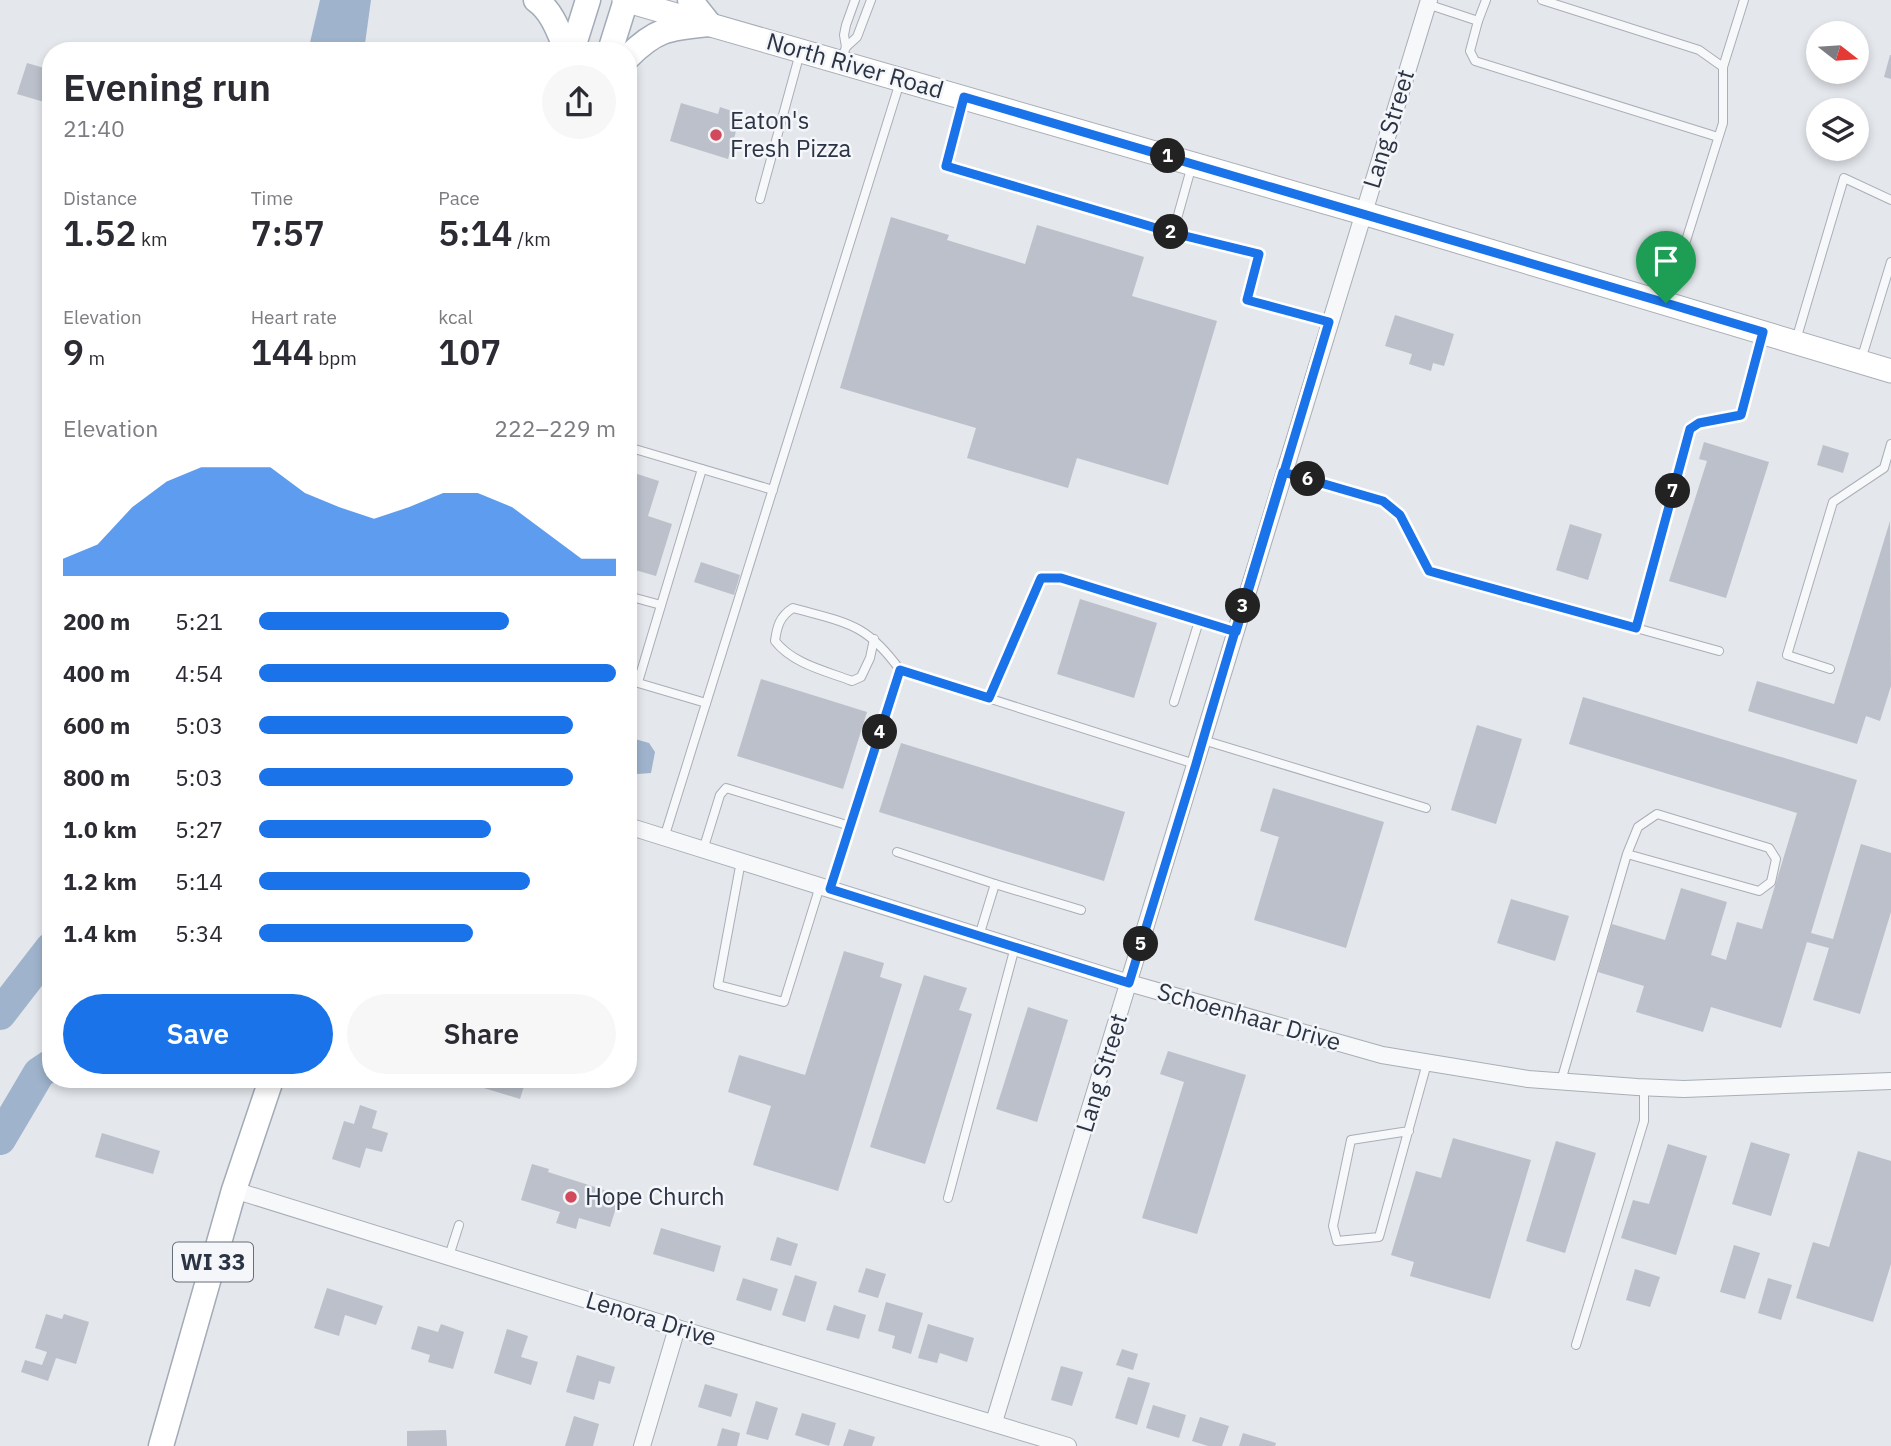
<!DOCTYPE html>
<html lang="en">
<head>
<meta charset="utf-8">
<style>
  :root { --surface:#fff; --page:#f7f7f7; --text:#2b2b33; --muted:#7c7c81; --accent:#1a73e8 }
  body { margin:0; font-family:"IBM Plex Sans",sans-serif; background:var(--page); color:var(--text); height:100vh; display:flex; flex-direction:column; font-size:26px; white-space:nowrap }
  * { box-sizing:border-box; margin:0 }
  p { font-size:23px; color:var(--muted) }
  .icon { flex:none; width:38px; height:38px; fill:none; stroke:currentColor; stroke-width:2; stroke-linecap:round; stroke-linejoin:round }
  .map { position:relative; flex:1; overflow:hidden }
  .panel { position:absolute; left:42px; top:42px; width:595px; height:1046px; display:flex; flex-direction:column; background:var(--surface); border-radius:28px; box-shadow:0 4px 10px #0003 }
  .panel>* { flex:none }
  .needle { width:46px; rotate:107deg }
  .fabs { position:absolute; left:1806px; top:21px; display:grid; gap:14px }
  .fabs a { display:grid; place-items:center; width:63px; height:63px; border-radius:50%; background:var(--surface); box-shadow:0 4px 10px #0003; font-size:35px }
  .pin { position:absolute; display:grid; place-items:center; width:60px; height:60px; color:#fff; margin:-72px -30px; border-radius:50% 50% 50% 0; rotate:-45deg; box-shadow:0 0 7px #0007 }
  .pin .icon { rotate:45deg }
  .km { position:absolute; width:35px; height:35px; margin:-18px; border-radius:50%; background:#222; color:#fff; font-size:19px; line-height:35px; text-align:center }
  .round { display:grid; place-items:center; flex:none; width:74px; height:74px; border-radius:37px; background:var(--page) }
  .summary { display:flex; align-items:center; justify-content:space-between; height:119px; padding:0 21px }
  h1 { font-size:38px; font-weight:600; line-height:52px }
  .metrics { display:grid; grid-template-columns:repeat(3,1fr); gap:10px; height:119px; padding:7px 21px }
  .metrics div { display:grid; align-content:center }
  .metrics b { font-size:35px; font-weight:600 }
  .metrics small { font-size:19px; font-weight:400 }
  .metrics p { font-size:19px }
  .chart { height:196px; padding:14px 21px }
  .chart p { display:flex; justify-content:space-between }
  .chart svg { width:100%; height:126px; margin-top:7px; fill:var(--accent); opacity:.7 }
  .button { display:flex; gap:14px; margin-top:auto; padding:14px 21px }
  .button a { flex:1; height:80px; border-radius:42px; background:var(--accent); color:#fff; font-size:28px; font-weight:600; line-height:80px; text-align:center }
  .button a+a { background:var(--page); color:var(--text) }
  ul { padding:0 21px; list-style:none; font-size:23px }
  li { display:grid; grid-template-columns:112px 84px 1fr; align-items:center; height:52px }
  li i { height:18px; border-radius:9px; background:var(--accent) }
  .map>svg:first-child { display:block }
  .water { fill:#9fb4cc }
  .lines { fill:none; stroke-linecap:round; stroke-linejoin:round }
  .river { stroke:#9fb4cc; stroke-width:32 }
  .building { fill:#bbc0ca }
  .lane-casing { stroke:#a9aeb7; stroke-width:10 }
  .street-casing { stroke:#a9aeb7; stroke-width:18 }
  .secondary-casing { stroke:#a9aeb7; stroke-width:25 }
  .primary-casing { stroke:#a3abb8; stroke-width:27 }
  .lane { stroke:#f7f8fa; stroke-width:8 }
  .street { stroke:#f7f8fa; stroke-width:16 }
  .secondary { stroke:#fff; stroke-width:23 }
  .primary { stroke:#fff; stroke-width:24 }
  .route-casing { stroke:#fff; stroke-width:14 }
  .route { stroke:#1a73e8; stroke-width:9 }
  .poi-dot { fill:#d1495b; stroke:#f4f6f9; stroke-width:2.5 }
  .labels { text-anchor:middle; stroke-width:5; stroke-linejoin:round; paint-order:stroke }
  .shield { fill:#f4f6f9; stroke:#676e7b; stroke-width:2 }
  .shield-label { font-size:23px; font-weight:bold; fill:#2b3445 }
  .street-label { font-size:24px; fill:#2b3445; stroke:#f4f6f9 }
  .poi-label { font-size:24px; fill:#2b3445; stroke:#f4f6f9; text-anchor:start }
</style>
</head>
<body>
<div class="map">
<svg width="1891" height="1446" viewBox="0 0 1891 1446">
  <rect width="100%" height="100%" fill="#e4e7ec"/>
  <g class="water">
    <path d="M 320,0 L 371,0 L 364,51 L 308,51 Z"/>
    <path d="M 628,737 L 649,743 L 655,752 L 651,773 L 638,774 L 628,771 Z"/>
  </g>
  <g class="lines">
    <g class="river">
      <path d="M 0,1014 L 51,948"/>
      <path d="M 0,1139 L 39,1073 L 51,1065"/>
    </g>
  </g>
  <g class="building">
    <path d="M 1890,55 L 1891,55 L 1891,79 L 1884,77 Z"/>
    <path d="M 27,63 L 51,70 L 51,104 L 17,94 Z"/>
    <path d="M 681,103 L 718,114 L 720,107 L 741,114 L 728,159 L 670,141 Z"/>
    <path d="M 891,217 L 949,235 L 947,240 L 1025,264 L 1037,225 L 1144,257 L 1132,296 L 1217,321 L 1168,485 L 1077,458 L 1068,488 L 967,458 L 976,428 L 840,388 Z"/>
    <path d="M 1395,315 L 1454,334 L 1444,366 L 1433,363 L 1431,371 L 1409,364 L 1412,354 L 1385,346 Z"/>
    <path d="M 1704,442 L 1769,462 L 1726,598 L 1669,581 L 1707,461 L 1699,459 Z"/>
    <path d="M 1823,445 L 1849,453 L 1843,473 L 1817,465 Z"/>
    <path d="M 628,471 L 659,481 L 648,516 L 672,524 L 656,576 L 628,568 Z"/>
    <path d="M 1890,521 L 1891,686 L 1880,721 L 1866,716 L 1857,744 L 1748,711 L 1757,681 L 1834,704 Z"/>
    <path d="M 1570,524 L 1602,534 L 1588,580 L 1556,570 Z"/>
    <path d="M 701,562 L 740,575 L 734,595 L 694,582 Z"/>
    <path d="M 1080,599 L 1157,623 L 1134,698 L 1057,674 Z"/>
    <path d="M 628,616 L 637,619 L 629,645 L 628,645 Z"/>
    <path d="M 761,679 L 867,712 L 843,789 L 737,756 Z"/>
    <path d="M 1583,697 L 1857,780 L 1811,933 L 1833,939 L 1861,844 L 1891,853 L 1891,912 L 1860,1014 L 1813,1000 L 1829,948 L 1807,942 L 1781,1028 L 1711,1007 L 1703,1032 L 1636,1012 L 1644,986 L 1598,972 L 1612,924 L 1665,940 L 1681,888 L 1727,902 L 1711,955 L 1726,960 L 1737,922 L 1762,929 L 1797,813 L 1569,744 Z"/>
    <path d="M 1477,725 L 1522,739 L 1496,824 L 1451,810 Z"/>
    <path d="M 901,743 L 1125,812 L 1104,881 L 879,812 Z"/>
    <path d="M 1273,788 L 1384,822 L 1346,948 L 1254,920 L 1279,837 L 1260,831 Z"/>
    <path d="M 1511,899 L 1569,916 L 1555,961 L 1497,943 Z"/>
    <path d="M 844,951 L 884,963 L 880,977 L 902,984 L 838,1191 L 753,1165 L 771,1106 L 728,1092 L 739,1055 L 805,1075 Z"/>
    <path d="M 924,975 L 967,988 L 959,1010 L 972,1014 L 925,1164 L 870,1147 Z"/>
    <path d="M 1028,1007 L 1068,1020 L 1037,1122 L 996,1109 Z"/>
    <path d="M 1168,1051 L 1246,1075 L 1197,1234 L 1142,1218 L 1184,1082 L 1160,1074 Z"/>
    <path d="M 476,1080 L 526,1080 L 520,1099 L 474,1085 Z"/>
    <path d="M 360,1105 L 377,1111 L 372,1128 L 388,1133 L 382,1152 L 366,1148 L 360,1168 L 332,1159 L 344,1121 L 354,1124 Z"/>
    <path d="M 102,1133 L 160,1151 L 153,1174 L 95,1157 Z"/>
    <path d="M 1453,1138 L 1531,1160 L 1490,1299 L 1410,1276 L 1414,1262 L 1391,1255 L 1416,1171 L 1441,1178 Z"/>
    <path d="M 1556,1141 L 1596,1153 L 1565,1253 L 1526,1241 Z"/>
    <path d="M 1751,1142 L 1790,1154 L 1771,1216 L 1732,1204 Z"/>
    <path d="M 1668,1144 L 1707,1156 L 1676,1255 L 1621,1238 L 1633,1200 L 1649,1204 Z"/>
    <path d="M 1858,1151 L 1891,1161 L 1891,1264 L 1873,1322 L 1796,1298 L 1813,1242 L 1829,1247 Z"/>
    <path d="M 532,1164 L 549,1169 L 548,1172 L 620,1195 L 610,1227 L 579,1218 L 576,1229 L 556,1223 L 560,1212 L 521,1200 Z"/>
    <path d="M 661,1228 L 721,1246 L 714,1272 L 653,1254 Z"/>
    <path d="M 777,1237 L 798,1244 L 791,1266 L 770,1260 Z"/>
    <path d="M 1734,1245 L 1760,1253 L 1745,1299 L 1720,1292 Z"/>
    <path d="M 866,1268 L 886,1274 L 878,1298 L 858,1292 Z"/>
    <path d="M 1635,1269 L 1660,1277 L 1650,1307 L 1626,1300 Z"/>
    <path d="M 795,1275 L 817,1282 L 805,1322 L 782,1315 Z"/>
    <path d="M 743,1278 L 778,1289 L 771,1311 L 736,1300 Z"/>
    <path d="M 1768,1278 L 1792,1285 L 1781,1320 L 1758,1313 Z"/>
    <path d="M 327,1288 L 383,1306 L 376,1325 L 345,1315 L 339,1336 L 314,1328 Z"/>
    <path d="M 886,1302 L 923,1313 L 911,1354 L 892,1348 L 895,1336 L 878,1331 Z"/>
    <path d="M 834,1305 L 866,1315 L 859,1339 L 826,1330 Z"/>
    <path d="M 46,1314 L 62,1319 L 64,1314 L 89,1322 L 76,1364 L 56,1358 L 48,1381 L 21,1372 L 25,1360 L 42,1365 L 47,1352 L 35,1348 Z"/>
    <path d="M 441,1324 L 464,1332 L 453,1369 L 428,1362 L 430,1355 L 411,1349 L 418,1326 L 438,1332 Z"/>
    <path d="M 928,1324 L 974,1338 L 967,1362 L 940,1353 L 937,1363 L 918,1358 Z"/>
    <path d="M 507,1329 L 528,1336 L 521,1357 L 538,1362 L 531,1385 L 494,1373 Z"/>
    <path d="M 1122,1349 L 1138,1354 L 1133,1370 L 1116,1365 Z"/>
    <path d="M 577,1355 L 615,1367 L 610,1384 L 599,1381 L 594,1400 L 566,1392 Z"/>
    <path d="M 1061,1366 L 1083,1372 L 1072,1406 L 1051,1400 Z"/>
    <path d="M 1128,1377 L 1150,1383 L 1137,1425 L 1115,1418 Z"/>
    <path d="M 705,1384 L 738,1394 L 731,1417 L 698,1407 Z"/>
    <path d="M 756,1401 L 778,1408 L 768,1440 L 746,1434 Z"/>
    <path d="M 1153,1405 L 1186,1415 L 1179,1438 L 1146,1428 Z"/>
    <path d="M 802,1413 L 836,1423 L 829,1446 L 795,1435 Z"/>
    <path d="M 574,1416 L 599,1424 L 593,1446 L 565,1446 Z"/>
    <path d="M 1200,1417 L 1229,1426 L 1222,1446 L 1208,1446 L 1192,1441 Z"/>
    <path d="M 722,1428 L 740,1433 L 737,1446 L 717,1446 Z"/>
    <path d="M 849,1429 L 875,1437 L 872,1446 L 843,1446 Z"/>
    <path d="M 446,1430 L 447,1446 L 407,1446 L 407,1431 Z"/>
    <path d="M 1243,1433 L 1276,1443 L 1275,1446 L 1239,1446 Z"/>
  </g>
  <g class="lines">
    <defs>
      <g id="lane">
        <path d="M 1542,0 L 1699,50 L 1723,67"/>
        <path d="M 1427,4 L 1478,21 L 1486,0"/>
        <path d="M 1478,21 L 1470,51 L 1475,61 L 1718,137"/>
        <path d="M 846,47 L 857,37 L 871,0"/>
        <path d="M 841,61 L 846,47 L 844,35 L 846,25 L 855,0"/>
        <path d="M 963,100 L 946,166 L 1173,233"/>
        <path d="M 1192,165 L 1173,233 L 1259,254 L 1247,300 L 1329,322"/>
        <path d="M 760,199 L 800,53"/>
        <path d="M 1667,301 L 1723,123 L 1723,67 L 1744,0"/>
        <path d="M 1796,340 L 1844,178 L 1891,200"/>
        <path d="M 1861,360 L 1891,262"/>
        <path d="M 628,447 L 773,490"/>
        <path d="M 1283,472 L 1383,501 L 1400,515 L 1429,571 L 1636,628 L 1690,429 L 1699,423 L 1741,415 L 1762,335"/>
        <path d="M 628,596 L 661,605"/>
        <path d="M 1636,628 L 1719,651"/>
        <path d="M 874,639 L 870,658 L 861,677 L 852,681 C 826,671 793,664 775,641 C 777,626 780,616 793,608 C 847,623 866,623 900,670"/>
        <path d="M 1830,669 L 1787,655 L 1833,502 L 1884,468 L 1891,444"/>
        <path d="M 628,680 L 706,703"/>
        <path d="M 638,682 L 702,469"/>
        <path d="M 989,698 L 1041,578 L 1061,578 L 1235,632"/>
        <path d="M 1174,702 L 1199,621"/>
        <path d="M 1203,740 L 1426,808"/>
        <path d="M 664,838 L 900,82"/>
        <path d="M 703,850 L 720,795 L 726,788 L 850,826"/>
        <path d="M 897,852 L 995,884 L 979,936"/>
        <path d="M 741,861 L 718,985 L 784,1002 L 820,886"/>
        <path d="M 995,884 L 1081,910"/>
        <path d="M 829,889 L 900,670 L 1195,764"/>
        <path d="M 1561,1081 L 1627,854 L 1759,891 L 1771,882 L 1776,859 L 1769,848 L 1657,814 L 1638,827 L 1627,854"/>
        <path d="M 1409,1131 L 1351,1140 L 1333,1226 L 1337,1241 L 1379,1237 L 1427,1063"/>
        <path d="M 948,1198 L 1015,947"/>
        <path d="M 449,1256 L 459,1225"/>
        <path d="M 1576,1345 L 1644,1121 L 1644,1087"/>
      </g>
      <g id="street">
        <path d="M 628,826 L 1129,983 L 1382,1055 L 1528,1079 L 1637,1087 L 1684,1089 L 1891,1081"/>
        <path d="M 234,1190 L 677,1328 L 1068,1446"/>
        <path d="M 994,1422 L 1429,0"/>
        <path d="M 642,1446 L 677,1328"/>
      </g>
      <path id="secondary" d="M 624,0 L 1363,213 L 1891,371"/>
      <g id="primary">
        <path d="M 536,0 C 553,12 559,33 567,51"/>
        <path d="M 690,0 L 709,24"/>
        <path d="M 572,51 L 588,0"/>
        <path d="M 610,51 L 626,0"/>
        <path d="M 628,57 C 657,28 670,28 709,24"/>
        <path d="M 161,1446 L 234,1190 L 271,1080"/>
      </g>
    </defs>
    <use href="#lane" class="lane-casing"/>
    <use href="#street" class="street-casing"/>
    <use href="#secondary" class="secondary-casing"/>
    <use href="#primary" class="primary-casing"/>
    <use href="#lane" class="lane"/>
    <use href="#street" class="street"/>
    <use href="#secondary" class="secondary"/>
    <use href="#primary" class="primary"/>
  </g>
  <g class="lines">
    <defs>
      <path id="route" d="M 1666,303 L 964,97 L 946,166 L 1173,233 L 1259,254 L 1247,300 L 1329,322 L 1236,632 L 1061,578 L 1041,578 L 989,698 L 900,670 L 830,889 L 1129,983 L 1196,764 C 1224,666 1254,569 1283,472 L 1383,501 L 1400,515 L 1429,571 L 1636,628 L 1690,429 L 1699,423 L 1741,415 L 1763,332 L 1666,303"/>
    </defs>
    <use href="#route" class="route-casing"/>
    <use href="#route" class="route"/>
  </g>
  <g class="poi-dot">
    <circle cx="716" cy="135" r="7"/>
    <circle cx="571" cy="1197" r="7"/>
  </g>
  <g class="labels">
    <rect class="shield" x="173" y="1242.5" width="80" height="39" rx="5"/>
    <g class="shield-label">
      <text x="213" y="1270">WI 33</text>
    </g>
    <g class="street-label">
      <text transform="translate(855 66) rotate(16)" y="8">North River Road</text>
      <text transform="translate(1389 129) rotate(-73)" y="8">Lang Street</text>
      <text transform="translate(1249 1017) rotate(16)" y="8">Schoenhaar Drive</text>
      <text transform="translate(1102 1073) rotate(-73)" y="8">Lang Street</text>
      <text transform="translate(651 1319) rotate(17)" y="8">Lenora Drive</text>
    </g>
    <g class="poi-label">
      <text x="730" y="129">Eaton's<tspan x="730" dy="28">Fresh Pizza</tspan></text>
      <text x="585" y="1205">Hope Church</text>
    </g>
  </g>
</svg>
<div class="fabs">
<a><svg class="needle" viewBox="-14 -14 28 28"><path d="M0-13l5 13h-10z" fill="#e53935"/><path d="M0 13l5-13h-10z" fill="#7c7c81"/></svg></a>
<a><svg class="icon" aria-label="layers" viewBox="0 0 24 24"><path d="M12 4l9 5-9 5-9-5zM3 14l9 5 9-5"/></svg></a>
</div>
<div class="pin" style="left:1666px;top:303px;background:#1e9e55"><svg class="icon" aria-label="arrive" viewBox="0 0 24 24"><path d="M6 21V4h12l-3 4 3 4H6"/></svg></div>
<b class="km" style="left:1168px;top:156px">1</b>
<b class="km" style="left:1171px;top:232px">2</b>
<b class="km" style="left:1243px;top:606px">3</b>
<b class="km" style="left:880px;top:732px">4</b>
<b class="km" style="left:1141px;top:944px">5</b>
<b class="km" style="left:1308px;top:479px">6</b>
<b class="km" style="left:1673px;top:491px">7</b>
<section class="panel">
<div class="summary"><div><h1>Evening run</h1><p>21:40</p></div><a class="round"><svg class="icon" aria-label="share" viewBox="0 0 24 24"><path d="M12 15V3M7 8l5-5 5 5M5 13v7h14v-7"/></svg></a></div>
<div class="metrics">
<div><p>Distance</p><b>1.52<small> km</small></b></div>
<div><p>Time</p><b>7:57</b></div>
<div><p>Pace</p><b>5:14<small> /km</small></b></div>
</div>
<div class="metrics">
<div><p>Elevation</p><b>9<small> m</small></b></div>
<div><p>Heart rate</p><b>144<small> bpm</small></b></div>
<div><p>kcal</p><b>107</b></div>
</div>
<div class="chart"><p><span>Elevation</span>222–229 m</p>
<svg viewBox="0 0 160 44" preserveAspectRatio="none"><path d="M0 44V38L10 33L20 20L30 11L40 6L50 6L60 6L70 15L80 20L90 24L100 20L110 15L120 15L130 20L140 29L150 38L160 38V44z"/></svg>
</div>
<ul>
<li><b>200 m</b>5:21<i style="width:70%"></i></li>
<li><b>400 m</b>4:54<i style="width:100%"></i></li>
<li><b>600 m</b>5:03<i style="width:88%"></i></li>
<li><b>800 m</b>5:03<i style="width:88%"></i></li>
<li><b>1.0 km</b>5:27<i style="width:65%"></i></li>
<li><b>1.2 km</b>5:14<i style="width:76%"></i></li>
<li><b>1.4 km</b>5:34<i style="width:60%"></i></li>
</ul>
<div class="button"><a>Save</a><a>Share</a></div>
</section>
</div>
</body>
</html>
